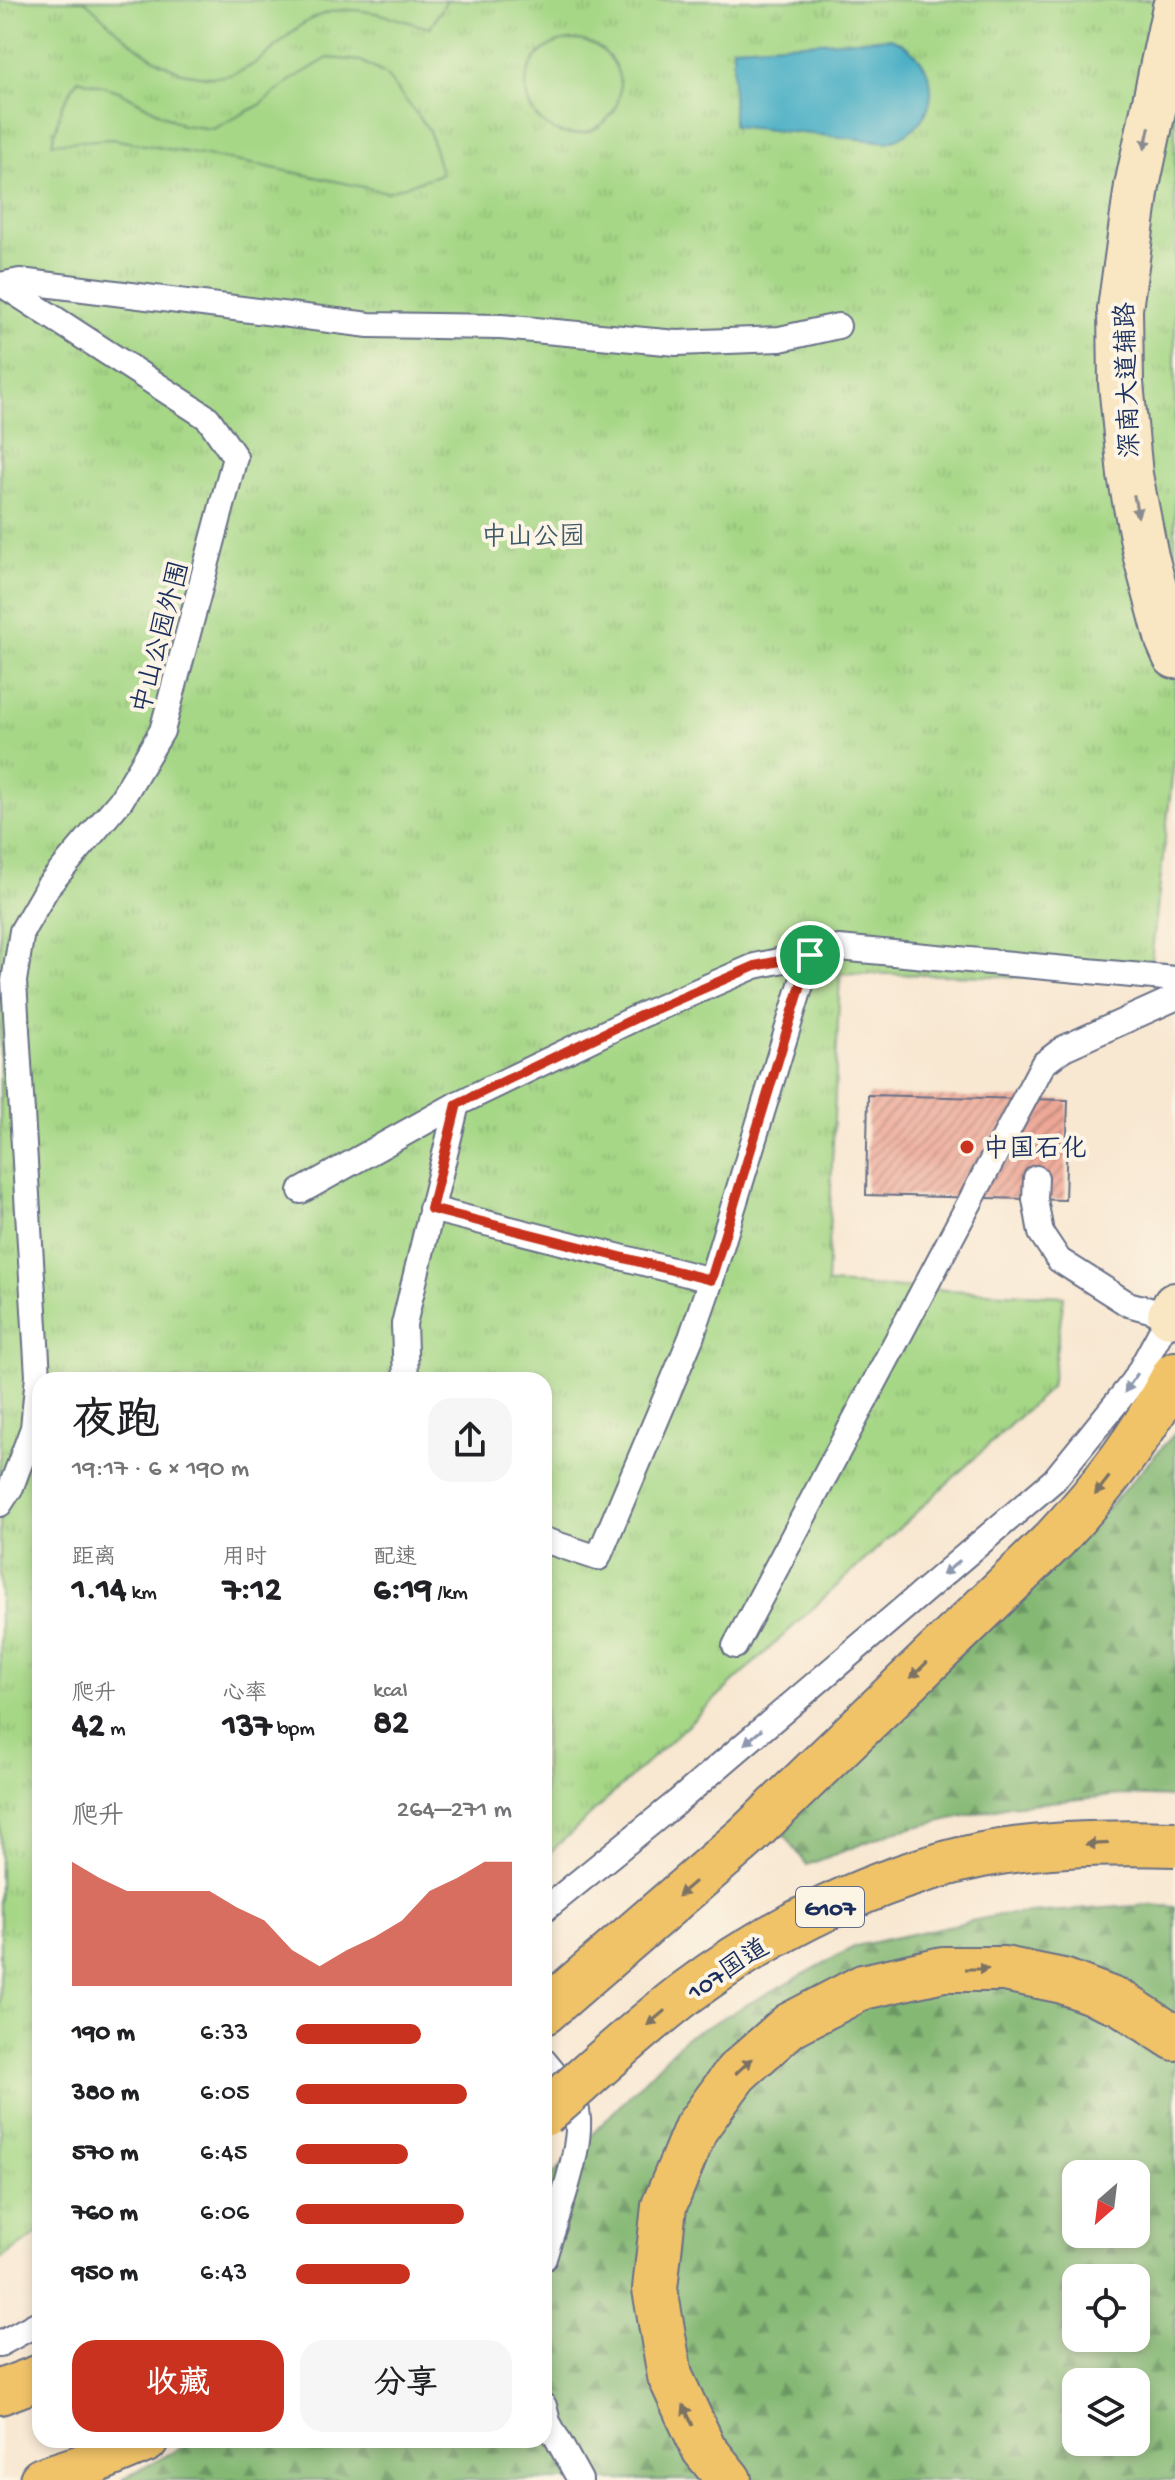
<!DOCTYPE html>
<html lang="zh">
<head>
<meta charset="utf-8">
<style>
  :root { --surface:#fff; --page:#f6f6f6; --text:#202124; --muted:#757577; --accent:#c8321e }
  body { margin:0; font-family:"Gochi Hand","LXGW WenKai TC",sans-serif; background:var(--page); color:var(--text); height:100vh; display:flex; flex-direction:column; font-size:30px; white-space:nowrap }
  * { box-sizing:border-box; margin:0 }
  p { font-size:26px; color:var(--muted) }
  .icon { flex:none; width:44px; height:44px; fill:none; stroke:currentColor; stroke-width:2; stroke-linecap:round; stroke-linejoin:round }
  .map { position:relative; flex:1; overflow:hidden }
  .panel { position:absolute; left:32px; top:1372px; width:520px; height:1076px; display:flex; flex-direction:column; background:var(--surface); border-radius:24px; box-shadow:0 4px 12px #0003 }
  .panel>* { flex:none }
  .needle { width:52px; rotate:208deg }
  .controls { position:absolute; left:1062px; top:2160px; display:grid; gap:16px }
  .controls a { display:grid; place-items:center; width:88px; height:88px; border-radius:16px; background:var(--surface); box-shadow:0 4px 12px #0003; font-size:40px }
  .pin { position:absolute; display:grid; place-items:center; width:68px; height:68px; color:#fff; margin:-34px; border:4px solid #fff; border-radius:50%; box-shadow:0 2px 8px #0007 }
  .round { display:grid; place-items:center; flex:none; width:84px; height:84px; border-radius:24px; background:var(--page) }
  .summary { display:flex; align-items:center; justify-content:space-between; height:136px; padding:0 40px }
  h1 { font-size:44px; font-weight:700; line-height:60px }
  .stats { display:grid; grid-template-columns:repeat(3,1fr); gap:12px; height:136px; padding:8px 40px }
  .stats div { display:grid; align-content:center }
  .stats b { font-size:34px; font-weight:700 }
  .stats small { font-size:22px; font-weight:400 }
  .stats p { font-size:22px }
  .chart { height:224px; padding:16px 40px }
  .chart p { display:flex; justify-content:space-between }
  .chart svg { width:100%; height:144px; margin-top:8px; fill:var(--accent); opacity:.7 }
  .primary-button { display:flex; gap:16px; margin-top:auto; padding:16px 40px }
  .primary-button a { flex:1; height:92px; border-radius:24px; background:var(--accent); color:#fff; font-size:32px; font-weight:700; line-height:92px; text-align:center }
  .primary-button a+a { background:var(--page); color:var(--text) }
  ul { padding:0 40px; list-style:none; font-size:26px }
  li { display:grid; grid-template-columns:128px 96px 1fr; align-items:center; height:60px }
  li i { height:20px; border-radius:10px; background:var(--accent) }
  .map>svg:first-child { display:block }
  .forest { fill:url(#forest-firs); stroke:#507468; stroke-width:2; fill-rule:evenodd }
  .park { fill:url(#park-tufts); stroke:#608372; stroke-width:2 }
  .garden { fill:#a6d786; stroke:#608372; stroke-width:2 }
  .water { fill:#46aec5; stroke:#306e92; stroke-width:2 }
  .building { fill:url(#building-hatch) }
  .lines { fill:none; stroke-linecap:round; stroke-linejoin:round }
  .lane-casing { stroke:#686f86; stroke-width:28 }
  .secondary-casing { stroke:#686f86; stroke-width:48 }
  .primary-casing { stroke:#686f86; stroke-width:48 }
  .highway-casing { stroke:#686f86; stroke-width:48 }
  .lane { stroke:#fff; stroke-width:24 }
  .secondary { stroke:#f9e7c3; stroke-width:44 }
  .primary { stroke:#f1c369; stroke-width:44 }
  .highway { stroke:#f1c369; stroke-width:44 }
  .highway-bridge-casing { stroke:#686f86; stroke-width:48; stroke-linecap:butt }
  .highway-bridge { stroke:#f1c369; stroke-width:44 }
  .oneway { fill:#8a8b90 }
  .oneway2 { fill:#8d97ae }
  .oneway3 { fill:#7b7263 }
  .route-casing { stroke:#fff; stroke-width:16 }
  .route { stroke:#c8321e; stroke-width:10 }
  .poi-dot { fill:#c8321e; stroke:#fcf5e5; stroke-width:3 }
  .labels { text-anchor:middle; stroke-width:8; stroke-linejoin:round; paint-order:stroke }
  .shield { fill:#fcf5e5; stroke:#5e6a86; stroke-width:2 }
  .shield-label { font-size:24px; font-weight:bold; fill:#1b2f5e }
  .street-label { font-size:26px; fill:#1b2f5e; stroke:#fcf5e5 }
  .park-label { font-size:26px; fill:#3e5968; stroke:#fcf5e5 }
  .poi-label { font-size:26px; fill:#1b2f5e; stroke:#fcf5e5; text-anchor:start }
</style>
</head>
<body>
<div class="map">
<svg width="1175" height="2480" viewBox="0 0 1175 2480">
  <defs>
    <pattern id="forest-firs" width="22" height="20" patternUnits="userSpaceOnUse" patternTransform="scale(2)"><rect width="22" height="20" fill="#84b873"/><path d="M5 1l3.5 6h-7zM16 11l3.5 6h-7z" fill="#6b9662"/></pattern>
    <pattern id="park-tufts" width="24" height="20" patternUnits="userSpaceOnUse" patternTransform="scale(2)"><rect width="24" height="20" fill="#a6d786"/><path d="M3 7l-1-3M5 7V3M7 7l1-3M15 17l-1-3M17 17v-4M19 17l1-3" fill="none" stroke="#8eb976"/></pattern>
    <pattern id="building-hatch" width="6" height="6" patternUnits="userSpaceOnUse" patternTransform="scale(2)"><rect width="6" height="6" fill="#eda796"/><path d="M-1 1l2-2M0 6l6-6M5 7l2-2" fill="none" stroke="#bf887e"/></pattern>
  </defs>
  <rect width="100%" height="100%" fill="#fcf5e5"/>
  <filter id="ink" filterUnits="userSpaceOnUse"><feTurbulence type="fractalNoise" baseFrequency=".0125" numOctaves="2"/><feDisplacementMap in="SourceGraphic" scale="16" xChannelSelector="R" yChannelSelector="G"/><feConvolveMatrix kernelMatrix="1 2 1 2 8 2 1 2 1" color-interpolation-filters="sRGB"/></filter>
  <filter id="wash" filterUnits="userSpaceOnUse"><feTurbulence type="fractalNoise" baseFrequency=".006" numOctaves="4" result="noise"/><feDisplacementMap in="SourceGraphic" scale="32" xChannelSelector="R" yChannelSelector="G"/><feGaussianBlur stdDeviation="1.8" result="paint"/><feColorMatrix in="noise" values="0 0 0 0 0 0 0 0 0 0 0 0 0 0 0 0 0 1.4 0 .05"/><feComposite in="paint" operator="in"/></filter>
  <g filter="url(#wash)">
    <rect width="100%" height="100%" fill="#f8e7d1"/>
    <g class="forest">
      <path d="M 1175,1433 L 1175,1797 L 1121,1795 L 1009,1806 L 893,1832 L 807,1865 L 779,1828 L 1103,1513 Z"/>
      <path d="M 1150,1905 L 1175,1907 L 1175,2480 L 121,2480 L 195,2440 L 544,2440 L 544,2184 L 685,2038 L 856,1946 L 999,1915 ZM 1076,2174 L 1136,2174 L 1136,2234 L 1076,2234 ZM 1076,2278 L 1136,2278 L 1136,2338 L 1076,2338 ZM 1076,2382 L 1136,2382 L 1136,2442 L 1076,2442 Z"/>
    </g>
    <path class="park" d="M 0,0 L 1175,0 L 1175,752 L 1149,979 L 840,973 L 827,1284 L 1064,1296 L 1051,1387 L 544,1858 L 544,1380 L 40,1380 L 40,2232 L 0,2260 Z"/>
    <g class="garden">
      <path d="M 84,0 L 447,0 L 430,28 C 403,21 362,5 334,11 C 295,20 288,40 258,61 C 193,108 129,42 84,0 Z"/>
      <circle cx="573" cy="87" r="47"/>
      <path d="M 328,58 L 361,61 L 385,74 L 429,130 L 441,174 L 387,192 L 263,166 L 112,139 L 52,143 L 62,106 L 78,79 L 119,91 L 182,125 L 213,129 L 260,105 L 291,80 Z"/>
    </g>
    <path class="water" d="M 891,38 C 945,61 945,124 888,142 L 733,126 L 733,47 Z"/>
    <g id="blocks">
      <path class="building" d="M 868,1095 L 1068,1100 L 1065,1200 L 866,1195 Z"/>
    </g>
  </g>
  <g filter="url(#ink)">
    <use href="#blocks" fill-opacity="0" stroke="#686f86" stroke-width="2"/>
    <g class="lines">
      <defs>
        <g id="lane">
          <path d="M 0,285 L 20,281 L 369,325 L 501,327 L 677,343 L 780,339 L 838,326"/>
          <path d="M 1036,1178 L 1035,1199 L 1041,1233 L 1059,1260 L 1128,1304 L 1175,1317"/>
          <path d="M 301,1191 L 457,1104 L 642,1015 L 755,966 L 839,948 L 1175,979"/>
          <path d="M 431,1209 L 711,1280"/>
          <path d="M 406,1380 L 404,1324 L 457,1104"/>
          <path d="M 0,1504 L 11,1487 L 33,1428 L 38,1376 L 14,981 L 22,931 L 48,886 L 121,800 L 162,731 L 235,457 L 208,418 L 3,285"/>
          <path d="M 544,1540 L 598,1558 L 691,1338 L 711,1280 L 810,955"/>
          <path d="M 735,1646 L 1043,1064 L 1064,1048 L 1175,998"/>
          <path d="M 544,1910 L 677,1802 L 1054,1480 L 1134,1381 L 1170,1315"/>
          <path d="M 544,2061 C 555,2075 571,2090 576,2107 C 587,2141 554,2222 544,2258"/>
          <path d="M 0,2344 L 40,2322"/>
          <path d="M 544,2406 L 548,2422 L 580,2480"/>
        </g>
        <g id="secondary">
          <path d="M 1175,7 L 1137,186 L 1120,309 L 1121,383 L 1130,475 L 1146,557 L 1168,640 L 1175,656"/>
          <path d="M 1170,1315 L 1175,1305"/>
        </g>
        <path id="primary" d="M 729,2480 L 704,2449 L 670,2376 L 655,2289 L 664,2206 L 696,2128 L 736,2073 L 790,2025 L 863,1987 L 943,1969 L 1004,1969 L 1063,1981 L 1121,2003 L 1175,2038"/>
        <g id="highway">
          <path d="M 544,2012 L 745,1838 L 1054,1540 C 1104,1486 1140,1439 1175,1374"/>
          <path d="M 0,2392 L 40,2377"/>
          <path d="M 42,2480 L 79,2468 L 146,2440"/>
        </g>
      </defs>
      <use href="#lane" class="lane-casing"/>
      <use href="#secondary" class="secondary-casing"/>
      <use href="#primary" class="primary-casing"/>
      <use href="#highway" class="highway-casing"/>
      <use href="#lane" class="lane"/>
      <use href="#secondary" class="secondary"/>
      <use href="#primary" class="primary"/>
      <use href="#highway" class="highway"/>
      <defs>
        <path id="highway-bridge" d="M 544,2114 C 591,2073 637,2030 687,1992 C 773,1928 876,1877 982,1855 C 1045,1843 1111,1842 1175,1844"/>
      </defs>
      <use href="#highway-bridge" class="highway-bridge-casing"/>
      <use href="#highway-bridge" class="highway-bridge"/>
    </g>
    <defs><path id="oneway-solid" d="M-6-.8H1V-3.2L6.5 0L1 3.2V.8H-6Z" transform="scale(2)"/></defs>
    <g class="oneway">
      <use href="#oneway-solid" transform="translate(1147 138) rotate(102)"/>
      <use href="#oneway-solid" transform="translate(1136 506) rotate(79)"/>
    </g>
    <g class="oneway2">
      <use href="#oneway-solid" transform="translate(1131 1383) rotate(125)"/>
      <use href="#oneway-solid" transform="translate(951 1568) rotate(140)"/>
      <use href="#oneway-solid" transform="translate(753 1737) rotate(140)"/>
    </g>
    <g class="oneway3">
      <use href="#oneway-solid" transform="translate(1102 1486) rotate(128)"/>
      <use href="#oneway-solid" transform="translate(919 1670) rotate(136)"/>
      <use href="#oneway-solid" transform="translate(1097 1844) rotate(177)"/>
      <use href="#oneway-solid" transform="translate(686 1889) rotate(139)"/>
      <use href="#oneway-solid" transform="translate(977 1969)"/>
      <use href="#oneway-solid" transform="translate(656 2018) rotate(140)"/>
      <use href="#oneway-solid" transform="translate(744 2066) rotate(-43)"/>
      <use href="#oneway-solid" transform="translate(688 2415) rotate(-115)"/>
    </g>
  </g>
  <g class="lines" filter="url(#ink)">
    <defs>
      <path id="route" d="M 810,955 L 711,1280 L 431,1209 L 457,1104 L 642,1015 L 755,966 Z"/>
    </defs>
    <use href="#route" class="route-casing"/>
    <use href="#route" class="route"/>
  </g>
  <circle class="poi-dot" cx="967" cy="1147" r="8"/>
  <g class="labels">
    <rect class="shield" x="796" y="1887" width="68" height="40" rx="6"/>
    <g class="shield-label">
      <text x="830" y="1915">G107</text>
    </g>
    <g class="street-label">
      <text transform="translate(1126 380) rotate(-92)" y="9">深南大道辅路</text>
      <text transform="translate(159 637) rotate(-75)" y="9">中山公园外围</text>
      <text transform="translate(727 1968) rotate(-33)" y="9">107国道</text>
    </g>
    <g class="park-label">
      <text x="533" y="544">中山公园</text>
    </g>
    <g class="poi-label">
      <text x="983" y="1156">中国石化</text>
    </g>
  </g>
</svg>
<div class="controls">
<a><svg class="needle" viewBox="-14 -14 28 28"><path d="M0-13l5 13h-10z" fill="#e53935"/><path d="M0 13l5-13h-10z" fill="#757577"/></svg></a>
<a><svg class="icon" aria-label="locate" viewBox="0 0 24 24"><circle cx="12" cy="12" r="6"/><path d="M12 2v4M12 18v4M2 12h4M18 12h4"/></svg></a>
<a><svg class="icon" aria-label="layers" viewBox="0 0 24 24"><path d="M12 4l9 5-9 5-9-5zM3 14l9 5 9-5"/></svg></a>
</div>
<div class="pin" style="left:810px;top:955px;background:#1e9e55"><svg class="icon" aria-label="arrive" viewBox="0 0 24 24"><path d="M6 21V4h12l-3 4 3 4H6"/></svg></div>
<section class="panel">
<div class="summary"><div><h1>夜跑</h1><p>19:17 · 6 × 190 m</p></div><a class="round"><svg class="icon" aria-label="share" viewBox="0 0 24 24"><path d="M12 15V3M7 8l5-5 5 5M5 13v7h14v-7"/></svg></a></div>
<div class="stats">
<div><p>距离</p><b>1.14<small> km</small></b></div>
<div><p>用时</p><b>7:12</b></div>
<div><p>配速</p><b>6:19<small> /km</small></b></div>
</div>
<div class="stats">
<div><p>爬升</p><b>42<small> m</small></b></div>
<div><p>心率</p><b>137<small> bpm</small></b></div>
<div><p>kcal</p><b>82</b></div>
</div>
<div class="chart"><p><span>爬升</span>264–271 m</p>
<svg viewBox="0 0 160 44" preserveAspectRatio="none"><path d="M0 44V6L10 11L20 15L30 15L40 15L50 15L60 20L70 24L80 33L90 38L100 33L110 29L120 24L130 15L140 11L150 6L160 6V44z"/></svg>
</div>
<ul>
<li><b>190 m</b>6:33<i style="width:58%"></i></li>
<li><b>380 m</b>6:05<i style="width:79%"></i></li>
<li><b>570 m</b>6:45<i style="width:52%"></i></li>
<li><b>760 m</b>6:06<i style="width:78%"></i></li>
<li><b>950 m</b>6:43<i style="width:53%"></i></li>
</ul>
<div class="primary-button"><a>收藏</a><a>分享</a></div>
</section>
</div>
</body>
</html>
